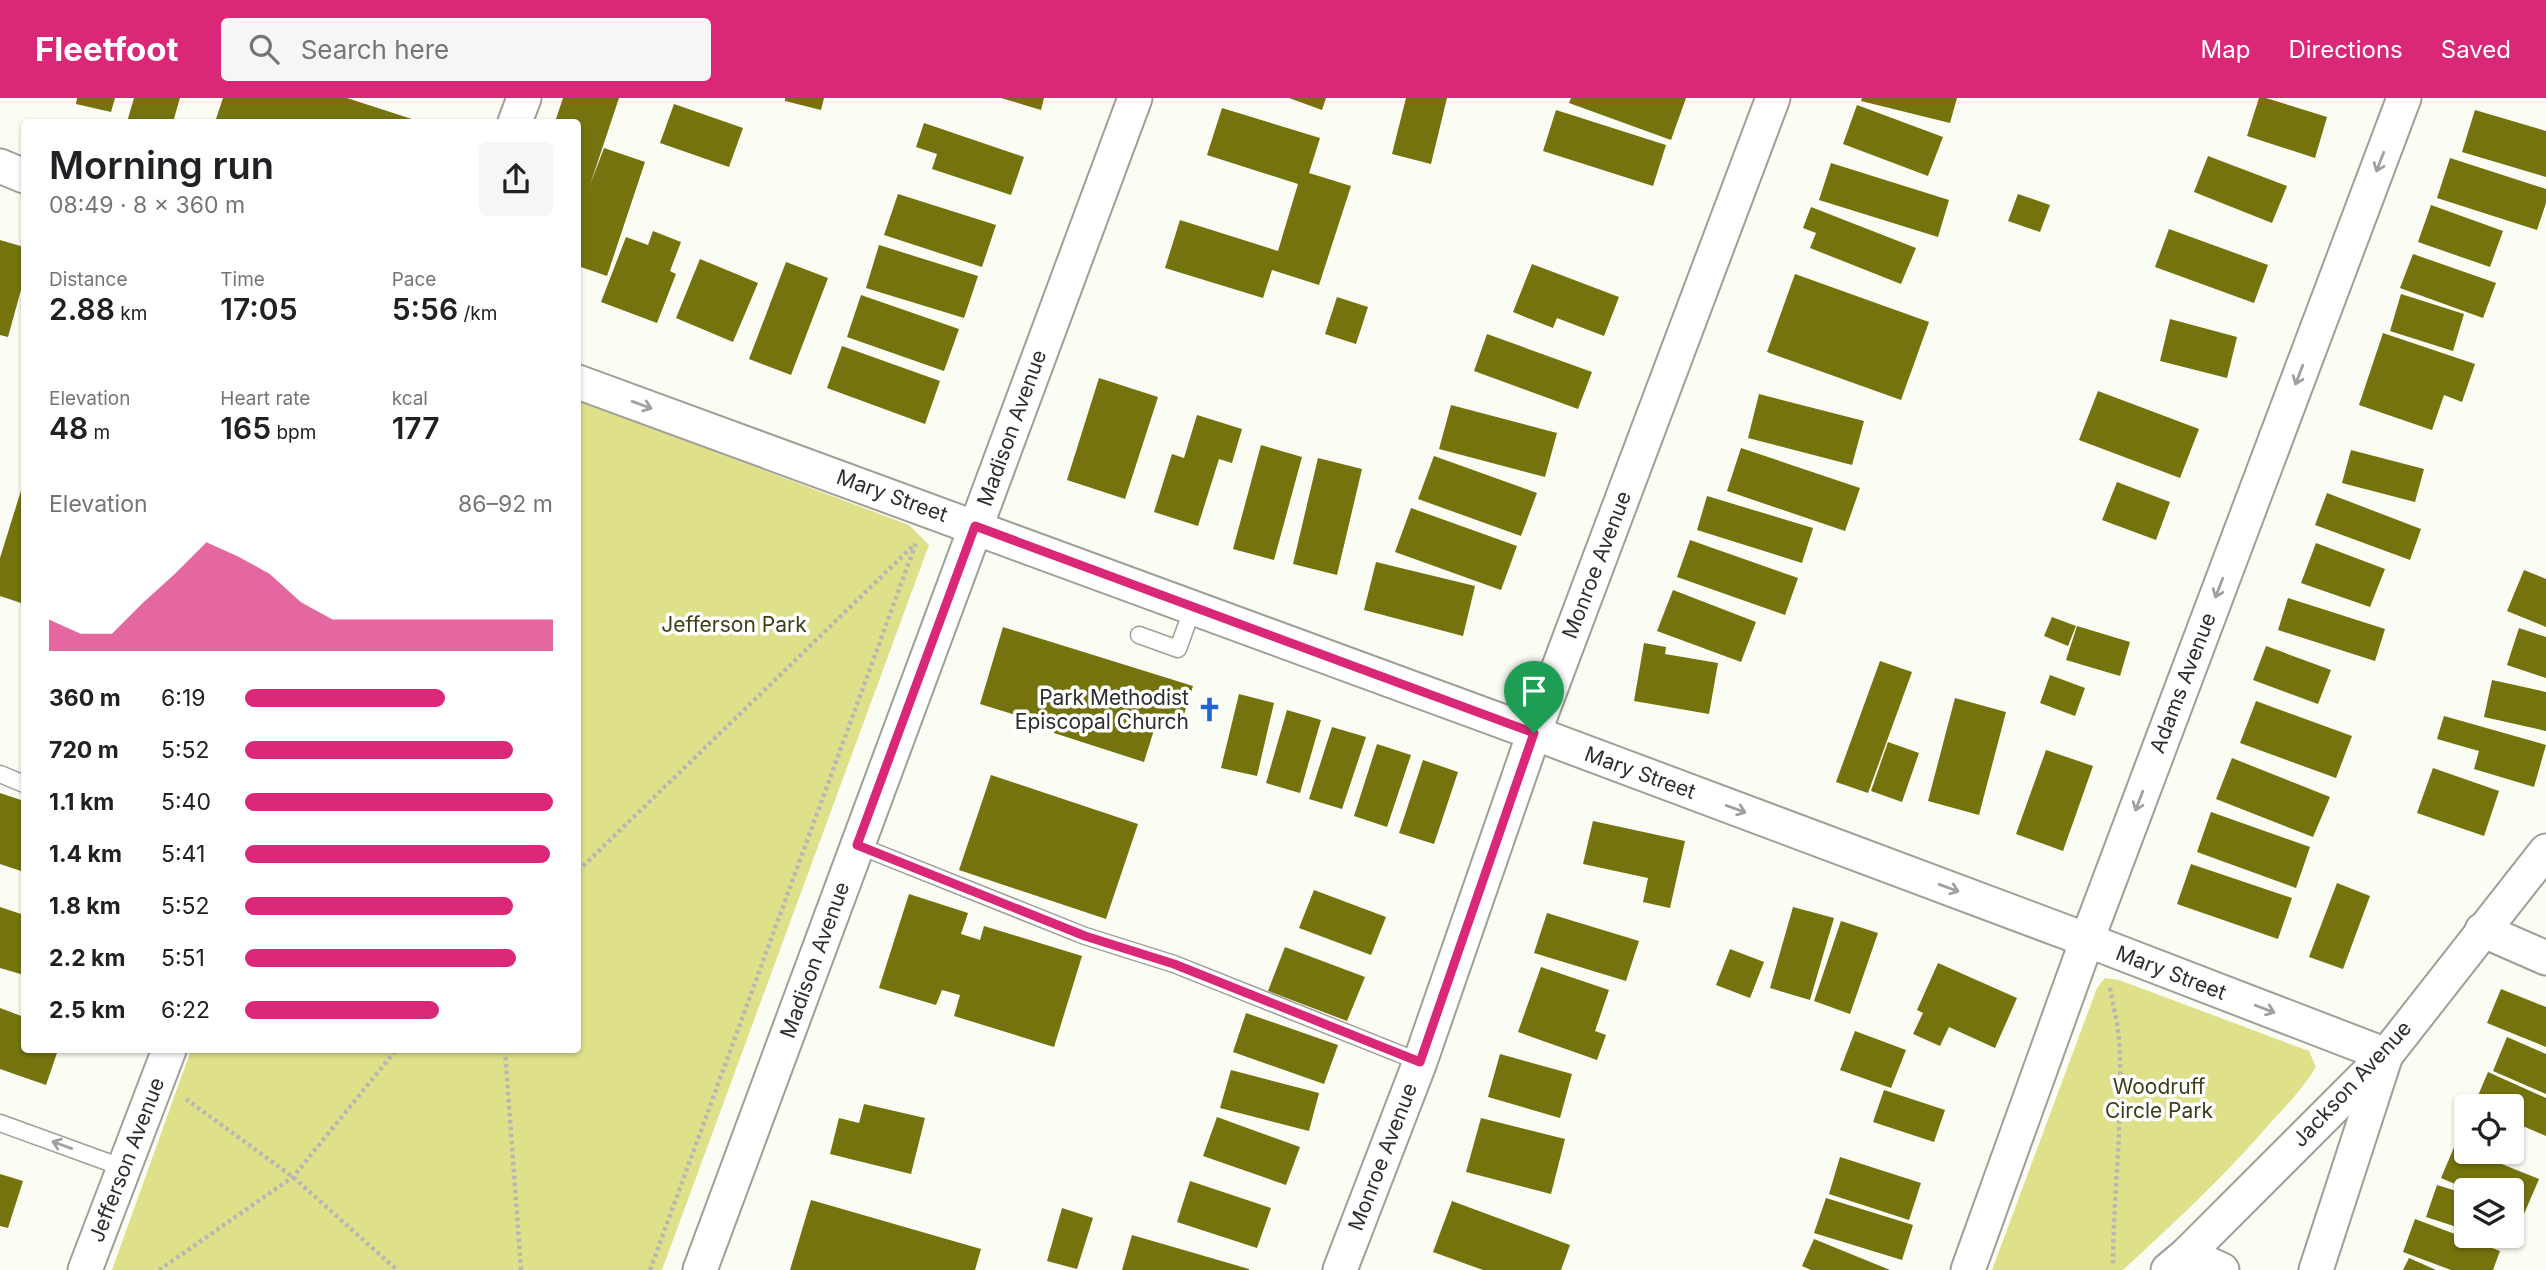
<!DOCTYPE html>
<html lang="en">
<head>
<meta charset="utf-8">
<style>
  :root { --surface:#fff; --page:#f6f6f6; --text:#202124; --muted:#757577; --accent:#db2777 }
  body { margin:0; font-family:Inter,sans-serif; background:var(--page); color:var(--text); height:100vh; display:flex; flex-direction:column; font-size:26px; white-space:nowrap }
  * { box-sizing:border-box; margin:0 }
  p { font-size:23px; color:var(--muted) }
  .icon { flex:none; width:38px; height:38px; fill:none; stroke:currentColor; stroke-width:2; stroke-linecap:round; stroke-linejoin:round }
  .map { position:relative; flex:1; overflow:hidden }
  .details { position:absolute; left:21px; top:21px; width:560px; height:934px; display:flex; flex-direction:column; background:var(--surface); border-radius:7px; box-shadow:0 2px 5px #0004 }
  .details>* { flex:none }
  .buttons { position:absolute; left:2454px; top:996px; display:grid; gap:14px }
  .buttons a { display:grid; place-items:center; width:70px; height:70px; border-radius:7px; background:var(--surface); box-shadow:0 2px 5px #0004; font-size:35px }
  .pin { position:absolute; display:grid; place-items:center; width:60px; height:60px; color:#fff; margin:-72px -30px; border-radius:50% 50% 50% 0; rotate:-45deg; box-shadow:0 0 7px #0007 }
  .pin .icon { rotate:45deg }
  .round { display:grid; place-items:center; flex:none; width:74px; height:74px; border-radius:7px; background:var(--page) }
  .summary { display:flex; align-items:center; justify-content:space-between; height:119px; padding:0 28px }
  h1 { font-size:38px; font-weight:600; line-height:52px }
  .metrics { display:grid; grid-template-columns:repeat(3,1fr); gap:10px; height:119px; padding:7px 28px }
  .metrics div { display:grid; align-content:center }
  .metrics b { font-size:30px; font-weight:600 }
  .metrics small { font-size:19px; font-weight:400 }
  .metrics p { font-size:19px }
  .chart { height:196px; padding:14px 28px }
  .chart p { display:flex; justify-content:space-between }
  .chart svg { width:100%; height:126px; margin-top:7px; fill:var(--accent); opacity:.7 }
  ul { padding:0 28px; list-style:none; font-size:23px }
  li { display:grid; grid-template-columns:112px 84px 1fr; align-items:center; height:52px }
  li i { height:18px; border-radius:9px; background:var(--accent) }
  header { display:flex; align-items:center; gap:42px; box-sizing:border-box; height:98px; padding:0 35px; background:var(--accent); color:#fff }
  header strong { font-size:33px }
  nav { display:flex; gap:38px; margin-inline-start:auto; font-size:24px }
  .search { width:490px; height:63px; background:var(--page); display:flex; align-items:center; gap:18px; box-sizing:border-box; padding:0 24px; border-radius:7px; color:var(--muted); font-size:26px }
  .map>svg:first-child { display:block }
  .green { fill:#dfe18a }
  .building { fill:#74730e }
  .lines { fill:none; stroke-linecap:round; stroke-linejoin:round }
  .service-casing { stroke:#9f9f98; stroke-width:19 }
  .minor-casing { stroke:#9f9f98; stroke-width:37 }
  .path { stroke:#b8b8b2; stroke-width:4.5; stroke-dasharray:3.5 3.5; stroke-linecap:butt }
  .service { stroke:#fff; stroke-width:16 }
  .minor { stroke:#fff; stroke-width:33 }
  .oneway { stroke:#a0a09f }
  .route-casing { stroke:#fff; stroke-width:14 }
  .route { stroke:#db2777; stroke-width:9 }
  .labels { text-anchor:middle; stroke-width:7; stroke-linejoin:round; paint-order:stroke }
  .street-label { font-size:21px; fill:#2d2d2a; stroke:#fff }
  .park-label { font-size:21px; fill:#3d3d16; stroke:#fff }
  .poi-label { font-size:21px; fill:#2d2d2a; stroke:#fff; text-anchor:end }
</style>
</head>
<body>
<header>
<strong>Fleetfoot</strong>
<div class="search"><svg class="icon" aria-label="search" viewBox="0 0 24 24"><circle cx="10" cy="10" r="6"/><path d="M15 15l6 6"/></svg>Search here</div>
<nav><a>Map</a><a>Directions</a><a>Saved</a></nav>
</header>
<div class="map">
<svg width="2546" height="1172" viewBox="0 0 2546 1172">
  <rect width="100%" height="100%" fill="#fbfcf4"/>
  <g class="green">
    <path d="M 578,302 L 909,427 L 929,447 L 662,1172 L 112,1172 L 191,952 L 578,952 Z"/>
    <path d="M 2105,880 L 2119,882 L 2309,953 L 2316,969 C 2304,989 2288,1006 2272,1023 C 2226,1077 2175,1124 2123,1172 L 1992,1172 L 2097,890 Z"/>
  </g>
  <g class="building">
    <path d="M 77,0 L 115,0 L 111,14 L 76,6 Z"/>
    <path d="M 134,0 L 180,0 L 173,24 L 127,24 Z"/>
    <path d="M 223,0 L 347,0 L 421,24 L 215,24 Z"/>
    <path d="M 563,0 L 619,0 L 590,87 L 604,50 L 645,64 L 607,178 L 578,168 L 578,24 L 555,24 Z"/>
    <path d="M 785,0 L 824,0 L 821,12 L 785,3 Z"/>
    <path d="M 1001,0 L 1044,0 L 1041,12 Z"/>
    <path d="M 1289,0 L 1326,0 L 1322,12 Z"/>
    <path d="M 1406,0 L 1447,0 L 1431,66 L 1392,56 Z"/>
    <path d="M 1571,0 L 1686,0 L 1671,42 L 1569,5 Z"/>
    <path d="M 1862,0 L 1957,0 L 1950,25 L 1861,3 Z"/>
    <path d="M 2259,0 L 2266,0 L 2327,19 L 2315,60 L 2247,38 Z"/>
    <path d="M 674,6 L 743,30 L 729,69 L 660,45 Z"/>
    <path d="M 1857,7 L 1943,39 L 1928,78 L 1843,46 Z"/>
    <path d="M 1222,10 L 1320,40 L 1309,75 L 1351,88 L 1319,187 L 1272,172 L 1263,200 L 1165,170 L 1180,122 L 1278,153 L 1298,86 L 1207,57 Z"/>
    <path d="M 1556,12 L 1666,47 L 1653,88 L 1543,53 Z"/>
    <path d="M 2475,12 L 2546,33 L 2546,79 L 2462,54 Z"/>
    <path d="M 924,25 L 1024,59 L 1011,97 L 932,71 L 937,56 L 916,49 Z"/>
    <path d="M 2208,58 L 2287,88 L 2272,125 L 2194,94 Z"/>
    <path d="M 2450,60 L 2546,91 L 2546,105 L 2537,132 L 2437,100 Z"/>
    <path d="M 1831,65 L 1949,102 L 1938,139 L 1819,102 Z"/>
    <path d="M 898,96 L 996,127 L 982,169 L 884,137 Z"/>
    <path d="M 2018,96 L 2050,107 L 2040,134 L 2008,123 Z"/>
    <path d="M 2431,107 L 2503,133 L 2490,169 L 2418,144 Z"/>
    <path d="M 1811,109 L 1916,150 L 1901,186 L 1810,150 L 1816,135 L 1803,130 Z"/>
    <path d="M 2169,131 L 2268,167 L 2254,205 L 2155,169 Z"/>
    <path d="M 653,133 L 681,144 L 670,173 L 676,176 L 657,225 L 601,204 L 626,139 L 648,147 Z"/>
    <path d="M 0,142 L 24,149 L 24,181 L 8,239 L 0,237 Z"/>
    <path d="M 879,147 L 978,178 L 964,220 L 866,190 Z"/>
    <path d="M 2413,156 L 2496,185 L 2483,220 L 2400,190 Z"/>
    <path d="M 700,161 L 758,185 L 733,244 L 676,220 Z"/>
    <path d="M 786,164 L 828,180 L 791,277 L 749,261 Z"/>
    <path d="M 1532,166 L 1619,199 L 1604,238 L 1557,220 L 1553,230 L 1513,214 Z"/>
    <path d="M 1795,176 L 1929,224 L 1901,302 L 1767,254 Z"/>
    <path d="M 2401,196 L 2464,216 L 2453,253 L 2390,233 Z"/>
    <path d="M 861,197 L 959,231 L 944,273 L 847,239 Z"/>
    <path d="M 1337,199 L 1368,209 L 1356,246 L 1325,236 Z"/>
    <path d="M 2170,221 L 2237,239 L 2227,280 L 2160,263 Z"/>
    <path d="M 2383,235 L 2475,266 L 2462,304 L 2444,297 L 2432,332 L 2359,307 Z"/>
    <path d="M 1487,236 L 1592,274 L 1578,311 L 1474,273 Z"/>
    <path d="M 842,248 L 940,283 L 925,326 L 827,290 Z"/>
    <path d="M 1099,280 L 1158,299 L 1125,401 L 1067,382 Z"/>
    <path d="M 2098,293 L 2199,331 L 2180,380 L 2079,342 Z"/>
    <path d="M 1759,296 L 1864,323 L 1852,367 L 1748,340 Z"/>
    <path d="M 1451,307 L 1557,335 L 1545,379 L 1439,351 Z"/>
    <path d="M 1197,317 L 1242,331 L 1232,365 L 1219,361 L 1198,428 L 1154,414 L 1172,356 L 1184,360 Z"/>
    <path d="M 1261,347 L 1302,359 L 1274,462 L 1233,451 Z"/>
    <path d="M 1741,350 L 1860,390 L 1845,433 L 1727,393 Z"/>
    <path d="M 2351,352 L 2424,371 L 2415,404 L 2342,385 Z"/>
    <path d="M 1434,358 L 1537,395 L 1521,438 L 1418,401 Z"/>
    <path d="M 1318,360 L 1362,371 L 1337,477 L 1293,466 Z"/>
    <path d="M 24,383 L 24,506 L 0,498 L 0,460 Z"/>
    <path d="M 2117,384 L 2170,404 L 2156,442 L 2102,422 Z"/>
    <path d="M 2327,395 L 2421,431 L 2410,462 L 2315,427 Z"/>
    <path d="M 1707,398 L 1813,430 L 1802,465 L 1697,432 Z"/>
    <path d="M 1411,410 L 1517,448 L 1501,492 L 1395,454 Z"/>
    <path d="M 1690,442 L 1798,480 L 1785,517 L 1677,479 Z"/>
    <path d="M 2316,445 L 2385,471 L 2370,509 L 2301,485 Z"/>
    <path d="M 1376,464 L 1475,488 L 1463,538 L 1364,512 Z"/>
    <path d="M 2524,472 L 2546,481 L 2546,529 L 2507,513 Z"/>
    <path d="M 1673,492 L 1756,524 L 1741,564 L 1657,533 Z"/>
    <path d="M 2288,500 L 2385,531 L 2375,563 L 2278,532 Z"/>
    <path d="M 2052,519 L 2076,528 L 2068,548 L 2044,538 Z"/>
    <path d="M 2077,528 L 2130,544 L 2120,578 L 2066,562 Z"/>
    <path d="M 1003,529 L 1193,588 L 1181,626 L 1158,619 L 1144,664 L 1054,635 L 1055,629 L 980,606 Z"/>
    <path d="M 2519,530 L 2546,539 L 2546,580 L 2507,567 Z"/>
    <path d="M 1644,545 L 1666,549 L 1665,556 L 1718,565 L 1709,616 L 1634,603 Z"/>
    <path d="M 2266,548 L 2331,572 L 2318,606 L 2253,582 Z"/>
    <path d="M 1880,563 L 1912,574 L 1868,695 L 1836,684 Z"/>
    <path d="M 2050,577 L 2085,590 L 2075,618 L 2040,605 Z"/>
    <path d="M 2492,582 L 2546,594 L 2546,633 L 2484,619 Z"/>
    <path d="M 1239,596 L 1274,605 L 1257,678 L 1221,670 Z"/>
    <path d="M 1955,600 L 2006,614 L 1979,717 L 1928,703 Z"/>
    <path d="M 2256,603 L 2352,638 L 2336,680 L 2240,645 Z"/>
    <path d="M 1287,612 L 1321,622 L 1300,695 L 1266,685 Z"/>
    <path d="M 2444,618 L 2546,647 L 2534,689 L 2474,671 L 2479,653 L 2437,641 Z"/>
    <path d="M 1332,629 L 1366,639 L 1342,711 L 1309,701 Z"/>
    <path d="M 1888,644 L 1919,655 L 1902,704 L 1871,693 Z"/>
    <path d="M 1377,646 L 1411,657 L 1387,729 L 1354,718 Z"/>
    <path d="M 2046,652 L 2093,668 L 2063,753 L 2016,736 Z"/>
    <path d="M 2232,660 L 2330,699 L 2313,739 L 2216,701 Z"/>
    <path d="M 1423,662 L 1458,674 L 1434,746 L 1399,735 Z"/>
    <path d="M 2433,670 L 2499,693 L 2484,738 L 2417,715 Z"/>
    <path d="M 991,677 L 1138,726 L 1106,821 L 959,772 Z"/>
    <path d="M 0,695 L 24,703 L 24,774 L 0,766 Z"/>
    <path d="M 2211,714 L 2310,749 L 2296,790 L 2197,754 Z"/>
    <path d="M 1593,723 L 1685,743 L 1670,810 L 1643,804 L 1648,780 L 1583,766 Z"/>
    <path d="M 2191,766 L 2292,800 L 2278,841 L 2177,806 Z"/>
    <path d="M 2337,785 L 2370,798 L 2343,871 L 2309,859 Z"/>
    <path d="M 1314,792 L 1386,819 L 1371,857 L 1299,830 Z"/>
    <path d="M 909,796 L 968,815 L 961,836 L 980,842 L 984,828 L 1082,858 L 1054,949 L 954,918 L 960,897 L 942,892 L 936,907 L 879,890 Z"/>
    <path d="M 0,809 L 24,817 L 24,877 L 0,870 Z"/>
    <path d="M 1793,809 L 1834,820 L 1810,902 L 1770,890 Z"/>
    <path d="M 1547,815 L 1639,843 L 1626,883 L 1534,855 Z"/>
    <path d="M 1841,823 L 1878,835 L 1850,916 L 1814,903 Z"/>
    <path d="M 1285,849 L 1365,879 L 1347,923 L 1268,893 Z"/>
    <path d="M 1730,851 L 1764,864 L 1750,900 L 1716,887 Z"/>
    <path d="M 1938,865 L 2017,900 L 1995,950 L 1949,929 L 1940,948 L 1913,936 L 1923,915 L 1917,912 Z"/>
    <path d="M 1541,869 L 1609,892 L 1595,933 L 1606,937 L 1597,962 L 1518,934 Z"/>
    <path d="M 2501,891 L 2546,909 L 2546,949 L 2487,925 Z"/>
    <path d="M 0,910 L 24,919 L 24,952 L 58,952 L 46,987 L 0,971 Z"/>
    <path d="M 1246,915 L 1338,947 L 1324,986 L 1233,954 Z"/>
    <path d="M 1855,933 L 1906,952 L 1891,990 L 1840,972 Z"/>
    <path d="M 2507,939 L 2546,956 L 2546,996 L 2493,973 Z"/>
    <path d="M 1500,956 L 1572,976 L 1560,1020 L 1488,999 Z"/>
    <path d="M 1231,972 L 1319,995 L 1309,1033 L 1220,1010 Z"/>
    <path d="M 2488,974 L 2546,1000 L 2546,1038 L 2511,1023 L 2511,1008 L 2474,1007 Z"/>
    <path d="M 1884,992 L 1945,1012 L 1934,1044 L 1873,1024 Z"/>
    <path d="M 864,1006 L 925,1020 L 911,1076 L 830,1056 L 839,1020 L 859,1025 Z"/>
    <path d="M 1217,1019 L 1300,1049 L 1286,1087 L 1203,1058 Z"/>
    <path d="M 1481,1020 L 1565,1041 L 1551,1096 L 1466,1074 Z"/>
    <path d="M 2455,1047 L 2466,1051 L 2466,1054 L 2472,1054 L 2539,1081 L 2524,1116 L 2511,1110 L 2511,1092 L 2469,1092 L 2441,1080 Z"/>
    <path d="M 1840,1059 L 1921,1085 L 1909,1122 L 1829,1096 Z"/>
    <path d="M 0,1076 L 23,1083 L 8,1130 L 0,1128 Z"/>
    <path d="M 1190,1083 L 1271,1110 L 1257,1150 L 1177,1124 Z"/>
    <path d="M 2437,1087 L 2466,1096 L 2466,1132 L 2426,1119 Z"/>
    <path d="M 1826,1100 L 1913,1127 L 1902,1162 L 1814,1135 Z"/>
    <path d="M 811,1102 L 981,1151 L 975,1172 L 790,1172 Z"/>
    <path d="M 1452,1103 L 1570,1147 L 1561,1172 L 1483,1172 L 1433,1154 Z"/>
    <path d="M 1062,1110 L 1093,1120 L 1077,1171 L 1047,1163 Z"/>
    <path d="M 2415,1121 L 2500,1153 L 2493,1172 L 2451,1172 L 2403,1154 Z"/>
    <path d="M 2511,1129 L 2514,1130 L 2509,1146 L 2486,1138 L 2511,1138 Z"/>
    <path d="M 1132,1137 L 1249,1171 L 1249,1172 L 1122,1172 Z"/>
    <path d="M 1814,1141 L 1890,1172 L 1811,1172 L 1802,1168 Z"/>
    <path d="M 2409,1160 L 2436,1172 L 2403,1172 Z"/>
  </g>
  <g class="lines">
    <defs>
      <g id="service">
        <path d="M 1139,537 L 1178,551 L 1193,509"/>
        <path d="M 0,676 L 24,686"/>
        <path d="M 857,747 L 1085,838 L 1174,866 L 1420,964"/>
        <path d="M 0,1025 L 124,1070"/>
      </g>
      <g id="minor">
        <path d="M 515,24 L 524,0"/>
        <path d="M 0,68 L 24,78"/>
        <path d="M 578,284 L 1534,635 L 2087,842 L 2386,957 L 2316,1172"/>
        <path d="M 2482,832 L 2546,860"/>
        <path d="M 2187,1156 L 2222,1172"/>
        <path d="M 85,1172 L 169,952"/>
        <path d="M 700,1172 L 1135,0"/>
        <path d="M 1340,1172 L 1420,964 L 1534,635 L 1773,0"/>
        <path d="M 1968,1172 L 2087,842 L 2404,0"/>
        <path d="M 2168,1172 L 2187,1156 L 2386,957 L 2546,753"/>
      </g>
    </defs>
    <use href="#service" class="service-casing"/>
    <use href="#minor" class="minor-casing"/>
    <g class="path">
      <path d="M 578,773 L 914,447"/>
      <path d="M 2110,890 C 2113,907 2118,925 2119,943 C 2124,1018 2113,1093 2113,1168"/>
      <path d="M 505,952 L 521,1172"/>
      <path d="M 186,1001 L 293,1079 L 397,1172"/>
      <path d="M 159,1172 L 293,1079 L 396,952"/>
      <path d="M 650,1172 L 916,445"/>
    </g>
    <use href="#service" class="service"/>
    <use href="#minor" class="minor"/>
  </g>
  <defs><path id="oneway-shaft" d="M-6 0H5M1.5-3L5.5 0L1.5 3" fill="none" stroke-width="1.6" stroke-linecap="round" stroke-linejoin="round" transform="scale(1.75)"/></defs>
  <g class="oneway">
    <use href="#oneway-shaft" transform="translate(2380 64) rotate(111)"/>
    <use href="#oneway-shaft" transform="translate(2299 277) rotate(111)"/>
    <use href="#oneway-shaft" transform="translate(642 307) rotate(20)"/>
    <use href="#oneway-shaft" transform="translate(2219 490) rotate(111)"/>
    <use href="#oneway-shaft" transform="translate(2139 703) rotate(111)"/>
    <use href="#oneway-shaft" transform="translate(1736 711) rotate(20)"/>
    <use href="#oneway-shaft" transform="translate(1949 790) rotate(20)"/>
    <use href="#oneway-shaft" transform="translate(2265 911) rotate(21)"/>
    <use href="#oneway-shaft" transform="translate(62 1047) rotate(-160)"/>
  </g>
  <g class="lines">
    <defs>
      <path id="route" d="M 975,428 L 1534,635 L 1420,964 L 1174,866 L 1085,838 L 857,747 Z"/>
    </defs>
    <use href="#route" class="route-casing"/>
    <use href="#route" class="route"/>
  </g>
  <defs>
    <symbol id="church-bare" viewBox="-9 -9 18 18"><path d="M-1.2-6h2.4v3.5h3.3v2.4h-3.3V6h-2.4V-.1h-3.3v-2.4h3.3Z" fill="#2067d2" stroke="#fff" stroke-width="2.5" paint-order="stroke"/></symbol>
  </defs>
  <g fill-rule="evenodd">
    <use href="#church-bare" x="1192" y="594" width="35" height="35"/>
  </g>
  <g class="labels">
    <g class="street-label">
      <text transform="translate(1012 330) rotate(-70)" y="7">Madison Avenue</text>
      <text transform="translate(892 398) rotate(20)" y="7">Mary Street</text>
      <text transform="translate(1597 467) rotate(-69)" y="7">Monroe Avenue</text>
      <text transform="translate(2183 585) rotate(-69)" y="7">Adams Avenue</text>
      <text transform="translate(1640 675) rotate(20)" y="7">Mary Street</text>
      <text transform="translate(815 862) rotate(-70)" y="7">Madison Avenue</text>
      <text transform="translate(2171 875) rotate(21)" y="7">Mary Street</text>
      <text transform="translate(2352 986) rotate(-47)" y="7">Jackson Avenue</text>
      <text transform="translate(1383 1059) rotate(-69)" y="7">Monroe Avenue</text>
      <text transform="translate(127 1062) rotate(-69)" y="7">Jefferson Avenue</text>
    </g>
    <g class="park-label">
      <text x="734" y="534">Jefferson Park</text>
      <text x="2159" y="996">Woodruff<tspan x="2159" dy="24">Circle Park</tspan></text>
    </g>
    <g class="poi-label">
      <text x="1189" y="607">Park Methodist<tspan x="1189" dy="24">Episcopal Church</tspan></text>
    </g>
  </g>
</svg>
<div class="buttons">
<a><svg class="icon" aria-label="locate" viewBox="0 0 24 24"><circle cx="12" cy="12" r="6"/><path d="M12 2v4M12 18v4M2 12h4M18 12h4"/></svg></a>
<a><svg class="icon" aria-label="layers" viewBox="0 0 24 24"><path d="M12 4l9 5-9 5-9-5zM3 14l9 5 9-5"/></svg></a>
</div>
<div class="pin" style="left:1534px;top:635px;background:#1e9e55"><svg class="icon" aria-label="arrive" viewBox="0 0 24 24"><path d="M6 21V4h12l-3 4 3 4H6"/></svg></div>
<section class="details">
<div class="summary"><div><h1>Morning run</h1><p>08:49 · 8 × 360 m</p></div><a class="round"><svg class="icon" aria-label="share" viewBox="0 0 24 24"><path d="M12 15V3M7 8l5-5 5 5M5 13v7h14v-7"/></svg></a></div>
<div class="metrics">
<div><p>Distance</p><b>2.88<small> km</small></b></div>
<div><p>Time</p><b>17:05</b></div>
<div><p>Pace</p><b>5:56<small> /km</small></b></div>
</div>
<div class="metrics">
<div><p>Elevation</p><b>48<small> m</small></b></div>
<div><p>Heart rate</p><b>165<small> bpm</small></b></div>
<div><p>kcal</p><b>177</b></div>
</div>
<div class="chart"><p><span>Elevation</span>86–92 m</p>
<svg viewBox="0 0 160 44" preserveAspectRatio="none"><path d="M0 44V33L10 38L20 38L30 27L40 17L50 6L60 11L70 17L80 27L90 33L100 33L110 33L120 33L130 33L140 33L150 33L160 33V44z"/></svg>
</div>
<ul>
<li><b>360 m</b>6:19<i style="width:65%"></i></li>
<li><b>720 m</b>5:52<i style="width:87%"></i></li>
<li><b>1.1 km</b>5:40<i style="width:100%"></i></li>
<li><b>1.4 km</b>5:41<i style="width:99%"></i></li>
<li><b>1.8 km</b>5:52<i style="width:87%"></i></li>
<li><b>2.2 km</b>5:51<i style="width:88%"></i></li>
<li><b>2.5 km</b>6:22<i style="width:63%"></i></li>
</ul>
</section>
</div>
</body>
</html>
